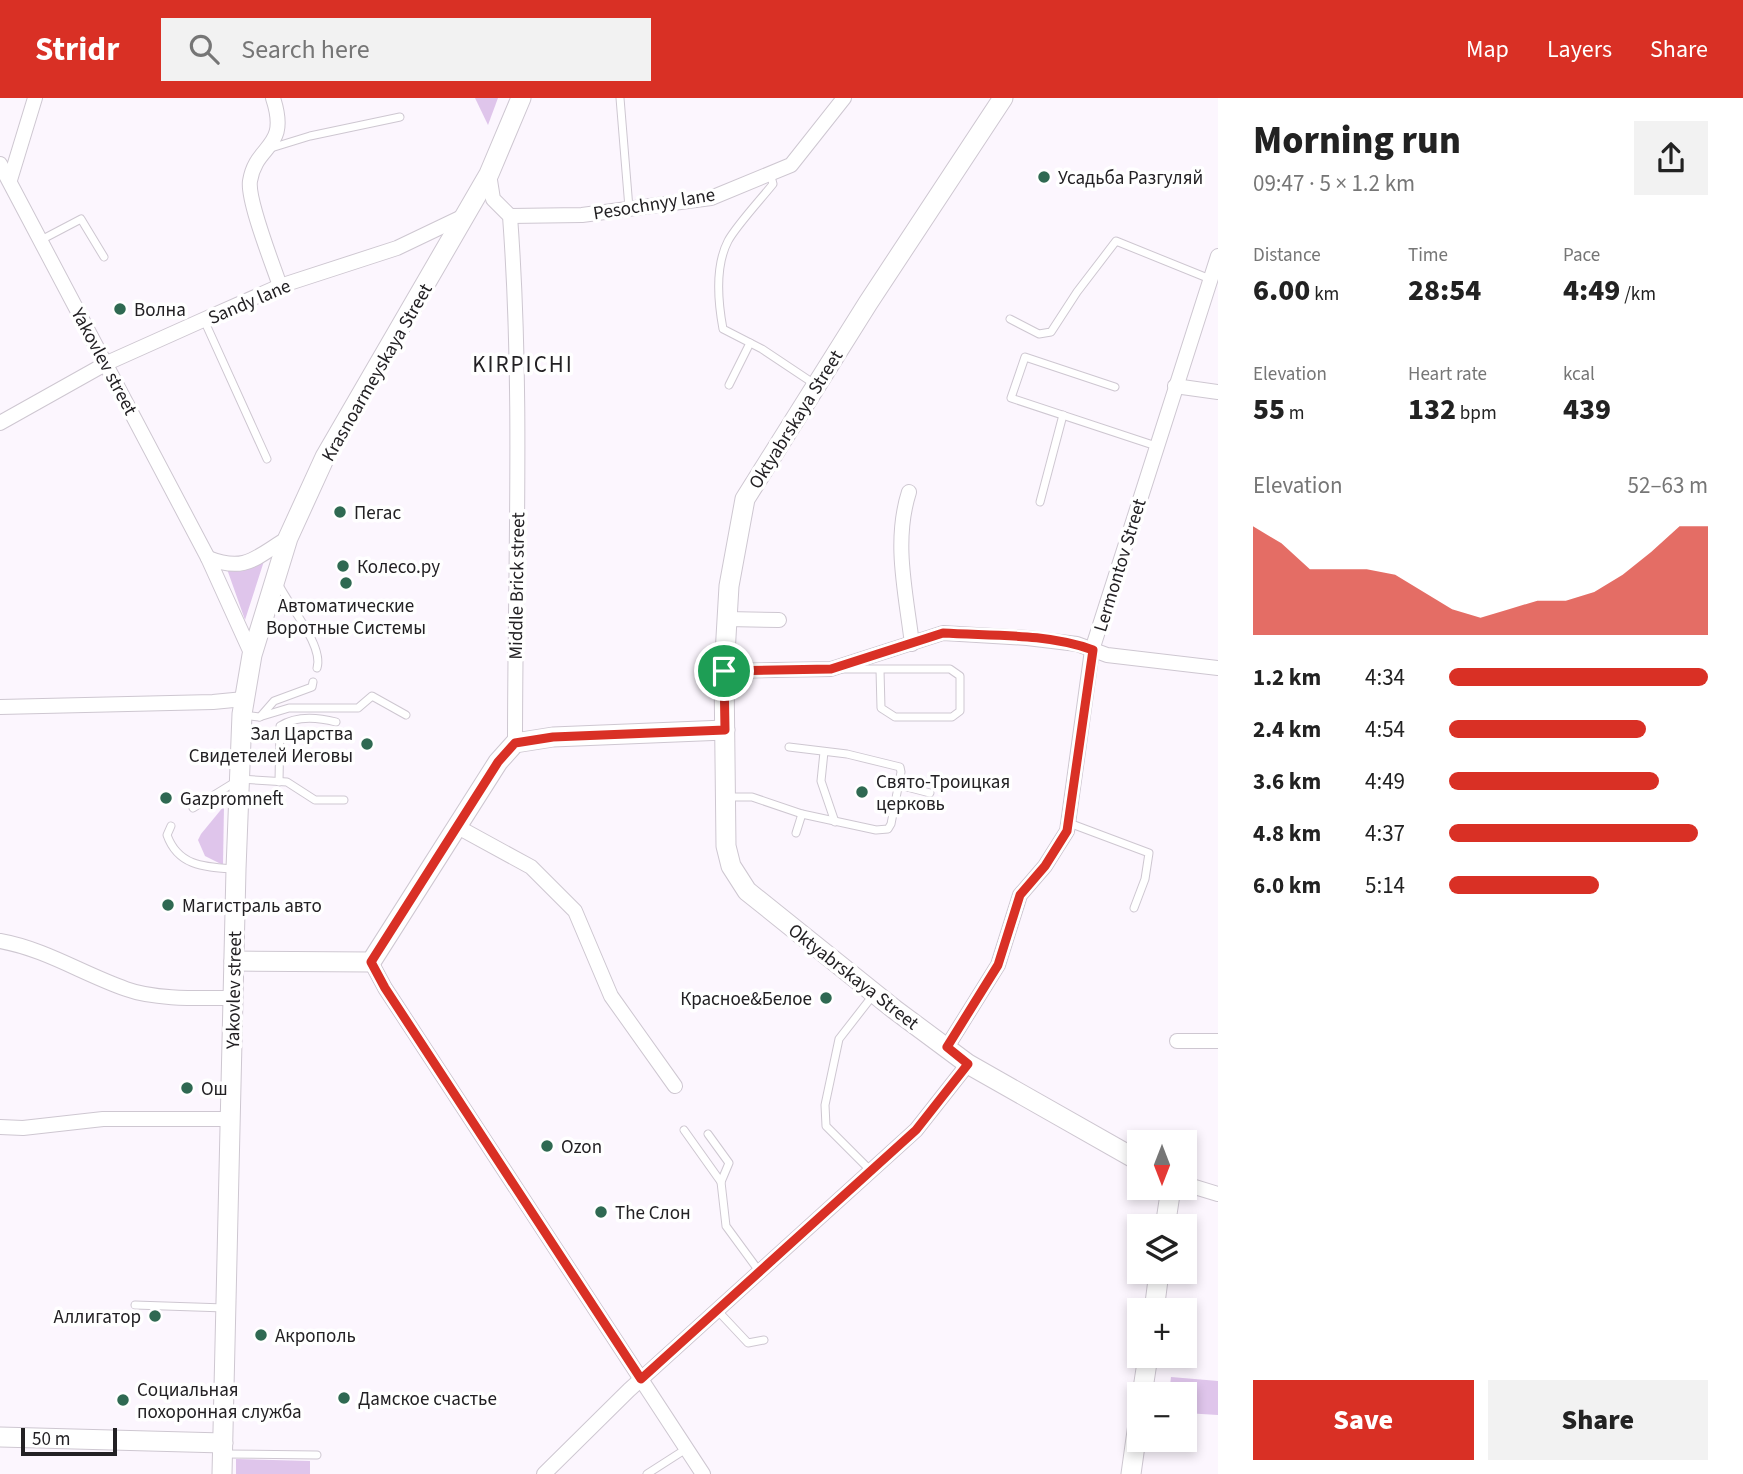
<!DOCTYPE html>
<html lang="en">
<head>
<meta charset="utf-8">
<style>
  :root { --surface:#fff; --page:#f2f2f2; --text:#222; --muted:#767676; --accent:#d93025 }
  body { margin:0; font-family:"Source Sans 3",sans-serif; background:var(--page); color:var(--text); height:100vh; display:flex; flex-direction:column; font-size:26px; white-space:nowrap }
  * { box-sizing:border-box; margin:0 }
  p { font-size:23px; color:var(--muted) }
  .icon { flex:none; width:38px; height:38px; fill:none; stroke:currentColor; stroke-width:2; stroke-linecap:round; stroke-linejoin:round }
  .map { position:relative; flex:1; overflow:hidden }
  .side { display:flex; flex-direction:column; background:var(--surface); width:525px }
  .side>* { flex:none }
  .needle { width:46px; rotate:180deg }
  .tools { position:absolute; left:1127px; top:1032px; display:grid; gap:14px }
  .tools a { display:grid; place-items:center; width:70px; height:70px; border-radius:0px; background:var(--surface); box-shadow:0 4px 10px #0003; font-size:35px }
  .scale { position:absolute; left:21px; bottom:18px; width:96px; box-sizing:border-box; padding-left:7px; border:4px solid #232124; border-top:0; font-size:19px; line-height:24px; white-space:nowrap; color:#232124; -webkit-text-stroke:5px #fff; paint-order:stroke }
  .pin { position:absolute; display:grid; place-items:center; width:60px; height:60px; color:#fff; margin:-30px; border:4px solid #fff; border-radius:50%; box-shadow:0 2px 7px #0007 }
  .round { display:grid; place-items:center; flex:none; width:74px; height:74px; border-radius:0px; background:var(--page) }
  .overview { display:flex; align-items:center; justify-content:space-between; height:119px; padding:0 35px }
  h1 { font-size:38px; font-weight:800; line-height:52px }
  .metrics { display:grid; grid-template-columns:repeat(3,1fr); gap:10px; height:119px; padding:7px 35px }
  .metrics div { display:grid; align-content:center }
  .metrics b { font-size:30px; font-weight:800 }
  .metrics small { font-size:19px; font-weight:400 }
  .metrics p { font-size:19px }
  .chart { height:196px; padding:14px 35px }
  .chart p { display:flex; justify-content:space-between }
  .chart svg { width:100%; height:126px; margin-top:7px; fill:var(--accent); opacity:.7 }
  .primary-button { display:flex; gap:14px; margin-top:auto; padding:14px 35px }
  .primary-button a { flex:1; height:80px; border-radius:0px; background:var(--accent); color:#fff; font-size:28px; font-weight:800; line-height:80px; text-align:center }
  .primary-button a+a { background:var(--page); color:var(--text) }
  ul { padding:0 35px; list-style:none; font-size:23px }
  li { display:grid; grid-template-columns:112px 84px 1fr; align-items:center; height:52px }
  li i { height:18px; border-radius:9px; background:var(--accent) }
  header { display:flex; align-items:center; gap:42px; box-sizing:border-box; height:98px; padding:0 35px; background:var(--accent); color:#fff }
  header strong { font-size:33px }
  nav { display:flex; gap:38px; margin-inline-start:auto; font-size:24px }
  .search { width:490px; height:63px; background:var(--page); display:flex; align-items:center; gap:18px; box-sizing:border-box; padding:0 24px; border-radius:0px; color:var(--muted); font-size:26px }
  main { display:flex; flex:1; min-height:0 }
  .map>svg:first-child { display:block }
  .green { fill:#dfc5eb }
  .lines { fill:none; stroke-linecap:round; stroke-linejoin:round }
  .lane-casing { stroke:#cec7d1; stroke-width:9 }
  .street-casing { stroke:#cec7d1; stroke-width:16 }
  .secondary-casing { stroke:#cec7d1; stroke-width:21 }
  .lane { stroke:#fff; stroke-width:7 }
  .street { stroke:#fff; stroke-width:14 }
  .secondary { stroke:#fff; stroke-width:19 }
  .route-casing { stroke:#fff; stroke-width:14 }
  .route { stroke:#d93025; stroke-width:9 }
  .poi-dot { fill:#2f6952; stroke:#fff; stroke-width:2.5 }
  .labels { text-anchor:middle; stroke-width:7; stroke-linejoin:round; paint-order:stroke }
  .poi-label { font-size:19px; fill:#232124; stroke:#fff; text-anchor:start }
  .street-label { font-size:19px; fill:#232124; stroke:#fff }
  .quarter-label { font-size:23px; letter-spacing:2px; fill:#232124; stroke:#fff }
</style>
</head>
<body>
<header>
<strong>Stridr</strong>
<div class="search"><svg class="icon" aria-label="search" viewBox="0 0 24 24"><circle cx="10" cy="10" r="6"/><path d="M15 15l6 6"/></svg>Search here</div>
<nav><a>Map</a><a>Layers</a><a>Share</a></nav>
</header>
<main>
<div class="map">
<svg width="1218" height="1376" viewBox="0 0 1218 1376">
  <rect width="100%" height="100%" fill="#fcf6fe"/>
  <g class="green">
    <path d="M 475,0 L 498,0 L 488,27 Z"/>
    <path d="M 265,460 L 245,522 L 227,471 L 247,471 Z"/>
    <path d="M 224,708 L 223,767 L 205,758 L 198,742 L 201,736 Z"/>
    <path d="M 1171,1279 L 1218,1283 L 1218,1317 L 1185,1315 L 1185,1297 L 1169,1297 Z"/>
    <path d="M 236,1361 L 310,1363 L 310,1376 L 236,1376 Z"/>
  </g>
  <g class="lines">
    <defs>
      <g id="lane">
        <path d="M 620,0 L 629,110"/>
        <path d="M 271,50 L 310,38 L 400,19"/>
        <path d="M 770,75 L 773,86 C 761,101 736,128 728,143 C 715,168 718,204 723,231 L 762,251 L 816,287"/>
        <path d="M 41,142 L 81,121 L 104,159"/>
        <path d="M 1010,221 L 1039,236 L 1051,234 L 1077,194 L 1116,143 L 1210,181"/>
        <path d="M 204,222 L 267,361"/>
        <path d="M 729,287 L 750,245"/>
        <path d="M 1115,289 L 1025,259 L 1011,300 L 1156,348"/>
        <path d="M 1040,404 L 1063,317"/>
        <path d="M 279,487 C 289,508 324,548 317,570"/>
        <path d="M 842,571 L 950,571 L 960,578 L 960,613 L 952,619 L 895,619 L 881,610 L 880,572"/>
        <path d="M 243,617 L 259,619 L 289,610 L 358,610 L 372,598 L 406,617"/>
        <path d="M 260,619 L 274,603 L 312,589 L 313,584"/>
        <path d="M 824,654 L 821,683 L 835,724"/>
        <path d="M 279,684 L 280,628 C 297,617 317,619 336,624"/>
        <path d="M 899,687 L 930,695"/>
        <path d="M 727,699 L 752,699 L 802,716 L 876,732 L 888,731 L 891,726 L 901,674 L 900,669 L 847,656 L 789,649"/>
        <path d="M 193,710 L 240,681 L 287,684 L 315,702 L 344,702"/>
        <path d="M 1069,725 L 1149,755 L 1145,781 L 1134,810"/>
        <path d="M 171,728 L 167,737 C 178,768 204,769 233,771"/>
        <path d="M 796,735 L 802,716"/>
        <path d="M 684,1032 L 721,1084"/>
        <path d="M 708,1036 L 729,1065 L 721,1084 L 726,1128 L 759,1173"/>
        <path d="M 871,1073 L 826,1028 L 825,1007 L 839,941 L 874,896"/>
        <path d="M 135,1207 L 225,1210"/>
        <path d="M 717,1212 L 748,1245 L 764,1242"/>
        <path d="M 223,1356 L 317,1357"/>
        <path d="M 647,1376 L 686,1351"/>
      </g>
      <g id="street">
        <path d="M 273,0 C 290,52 256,45 250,83 C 247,102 273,167 280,188"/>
        <path d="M 0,66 L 208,460 L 252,557"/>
        <path d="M 489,76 L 493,101 L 510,118 C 523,293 515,470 515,645"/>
        <path d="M 10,82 L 35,0"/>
        <path d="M 510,118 L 582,117 L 711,100 L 791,67 L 844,0"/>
        <path d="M 1175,288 L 1218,294"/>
        <path d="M 0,325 L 107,265 L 203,222 L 280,188 L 397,150 L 464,118"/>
        <path d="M 909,394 C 893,444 906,495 912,546"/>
        <path d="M 208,460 C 246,475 256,459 288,440"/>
        <path d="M 727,521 L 779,522"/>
        <path d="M 724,573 L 831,571 L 943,535 L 1027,540 L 1077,546 L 1107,557 L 1218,570"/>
        <path d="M 0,609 L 213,604 L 244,601"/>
        <path d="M 456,728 L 531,769 L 575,813 L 611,898 L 675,988"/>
        <path d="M 0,843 C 45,851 83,876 126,891 C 156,902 201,900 233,900"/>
        <path d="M 371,864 L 385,890 L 703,1376"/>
        <path d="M 1177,943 L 1218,943"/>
        <path d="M 947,949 L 998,867 L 1020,797 L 1045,768 L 1067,733 L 1092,552 L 1218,158"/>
        <path d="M 0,1029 L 23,1030 L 103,1021 L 230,1021"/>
        <path d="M 1185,1086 L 1218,1096"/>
        <path d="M 544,1376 L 629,1292 L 916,1032 L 968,966"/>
      </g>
      <g id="secondary">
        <path d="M 1003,0 L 868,205 L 745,401 L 729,488 L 724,573 L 726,748 L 731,768 L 747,793 L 894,911 L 968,966 L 1139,1063"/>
        <path d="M 234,863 L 371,864 L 498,664 L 515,645 L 553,639 L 725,632"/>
        <path d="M 1165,1129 L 1171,1090"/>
        <path d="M 1154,1213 L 1159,1174"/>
        <path d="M 1142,1297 L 1148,1258"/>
        <path d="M 0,1339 L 223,1345"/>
        <path d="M 222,1376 L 236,771 L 242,616 L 252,557 L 288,440 L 325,359 L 489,76 L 521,0"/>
        <path d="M 1131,1376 L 1139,1319"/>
      </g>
    </defs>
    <use href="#lane" class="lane-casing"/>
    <use href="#street" class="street-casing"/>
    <use href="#secondary" class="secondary-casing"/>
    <use href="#lane" class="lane"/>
    <use href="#street" class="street"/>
    <use href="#secondary" class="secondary"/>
  </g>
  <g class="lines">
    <defs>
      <path id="route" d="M 943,535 C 991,538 1047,535 1093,552 L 1067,733 L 1045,768 L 1020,797 L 998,867 L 947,949 L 968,966 L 916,1032 L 641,1281 L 385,890 L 371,864 L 498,664 L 515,645 L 553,639 L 725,632 L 724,573 L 831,571 Z"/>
    </defs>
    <use href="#route" class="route-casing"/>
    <use href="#route" class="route"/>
  </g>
  <g class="poi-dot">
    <circle cx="1044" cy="79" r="7"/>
    <circle cx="120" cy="211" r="7"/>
    <circle cx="340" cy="414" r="7"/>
    <circle cx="343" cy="468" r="7"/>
    <circle cx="346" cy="485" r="7"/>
    <circle cx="367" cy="646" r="7"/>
    <circle cx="862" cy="694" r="7"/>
    <circle cx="166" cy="700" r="7"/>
    <circle cx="168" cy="807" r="7"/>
    <circle cx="826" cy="900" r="7"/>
    <circle cx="187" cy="990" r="7"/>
    <circle cx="547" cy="1048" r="7"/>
    <circle cx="601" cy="1114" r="7"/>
    <circle cx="155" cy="1218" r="7"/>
    <circle cx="261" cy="1237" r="7"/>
    <circle cx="344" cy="1300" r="7"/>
    <circle cx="123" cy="1302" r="7"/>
  </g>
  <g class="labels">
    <g class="poi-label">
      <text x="1058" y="86">Усадьба Разгуляй</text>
      <text x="134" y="218">Волна</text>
      <text x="354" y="421">Пегас</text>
      <text x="357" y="475">Колесо.ру</text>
      <text x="346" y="514" text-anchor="middle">Автоматические<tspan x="346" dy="22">Воротные Системы</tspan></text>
      <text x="353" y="642" text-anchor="end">Зал Царства<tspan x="353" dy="22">Свидетелей Иеговы</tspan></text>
      <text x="876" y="690">Свято-Троицкая<tspan x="876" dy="22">церковь</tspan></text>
      <text x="180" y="707">Gazpromneft</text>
      <text x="182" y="814">Магистраль авто</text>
      <text x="812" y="907" text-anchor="end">Красное&amp;Белое</text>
      <text x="201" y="997">Ош</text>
      <text x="561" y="1055">Ozon</text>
      <text x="615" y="1121">The Слон</text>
      <text x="141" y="1225" text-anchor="end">Аллигатор</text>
      <text x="275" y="1244">Акрополь</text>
      <text x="137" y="1298">Социальная<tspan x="137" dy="22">похоронная служба</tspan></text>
      <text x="358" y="1307">Дамское счастье</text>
    </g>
    <g class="street-label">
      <text transform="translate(654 105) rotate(-9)" y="7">Pesochnyy lane</text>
      <text transform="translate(249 203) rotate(-23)" y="7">Sandy lane</text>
      <text transform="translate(105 263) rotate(62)" y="7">Yakovlev street</text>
      <text transform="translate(376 274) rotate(-60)" y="7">Krasnoarmeyskaya Street</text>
      <text transform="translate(795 321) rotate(-58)" y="7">Oktyabrskaya Street</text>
      <text transform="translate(1119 467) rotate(-73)" y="7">Lermontov Street</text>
      <text transform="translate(516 488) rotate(-89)" y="7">Middle Brick street</text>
      <text transform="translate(854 878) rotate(38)" y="7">Oktyabrskaya Street</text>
      <text transform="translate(233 892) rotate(-89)" y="7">Yakovlev street</text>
    </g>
    <g class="quarter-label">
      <text x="523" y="274">KIRPICHI</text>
    </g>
  </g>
</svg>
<div class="tools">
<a><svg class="needle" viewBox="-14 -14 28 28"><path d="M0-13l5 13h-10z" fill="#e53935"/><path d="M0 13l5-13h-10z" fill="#767676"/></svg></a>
<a><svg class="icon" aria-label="layers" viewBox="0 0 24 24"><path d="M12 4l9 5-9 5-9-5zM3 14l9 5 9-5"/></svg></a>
<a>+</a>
<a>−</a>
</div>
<div class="scale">50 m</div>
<div class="pin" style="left:724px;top:573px;background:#1e9e55"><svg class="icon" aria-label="arrive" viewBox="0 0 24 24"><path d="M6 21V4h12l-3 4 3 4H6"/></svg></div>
</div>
<section class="side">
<div class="overview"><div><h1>Morning run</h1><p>09:47 · 5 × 1.2 km</p></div><a class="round"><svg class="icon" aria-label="share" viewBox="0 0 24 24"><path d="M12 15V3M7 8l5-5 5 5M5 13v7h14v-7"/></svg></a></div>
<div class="metrics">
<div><p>Distance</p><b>6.00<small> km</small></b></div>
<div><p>Time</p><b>28:54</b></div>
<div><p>Pace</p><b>4:49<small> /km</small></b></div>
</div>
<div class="metrics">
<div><p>Elevation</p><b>55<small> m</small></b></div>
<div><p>Heart rate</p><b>132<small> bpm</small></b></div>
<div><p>kcal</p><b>439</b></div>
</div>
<div class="chart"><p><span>Elevation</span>52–63 m</p>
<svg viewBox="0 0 160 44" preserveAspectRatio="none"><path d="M0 44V6L10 12L20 21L30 21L40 21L50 23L60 29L70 35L80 38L90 35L100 32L110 32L120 29L130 23L140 15L150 6L160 6V44z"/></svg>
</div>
<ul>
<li><b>1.2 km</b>4:34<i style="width:100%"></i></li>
<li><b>2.4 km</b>4:54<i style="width:76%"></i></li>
<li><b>3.6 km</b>4:49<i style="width:81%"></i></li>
<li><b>4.8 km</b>4:37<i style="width:96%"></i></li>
<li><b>6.0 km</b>5:14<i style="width:58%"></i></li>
</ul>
<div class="primary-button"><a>Save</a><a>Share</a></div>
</section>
</main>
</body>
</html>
